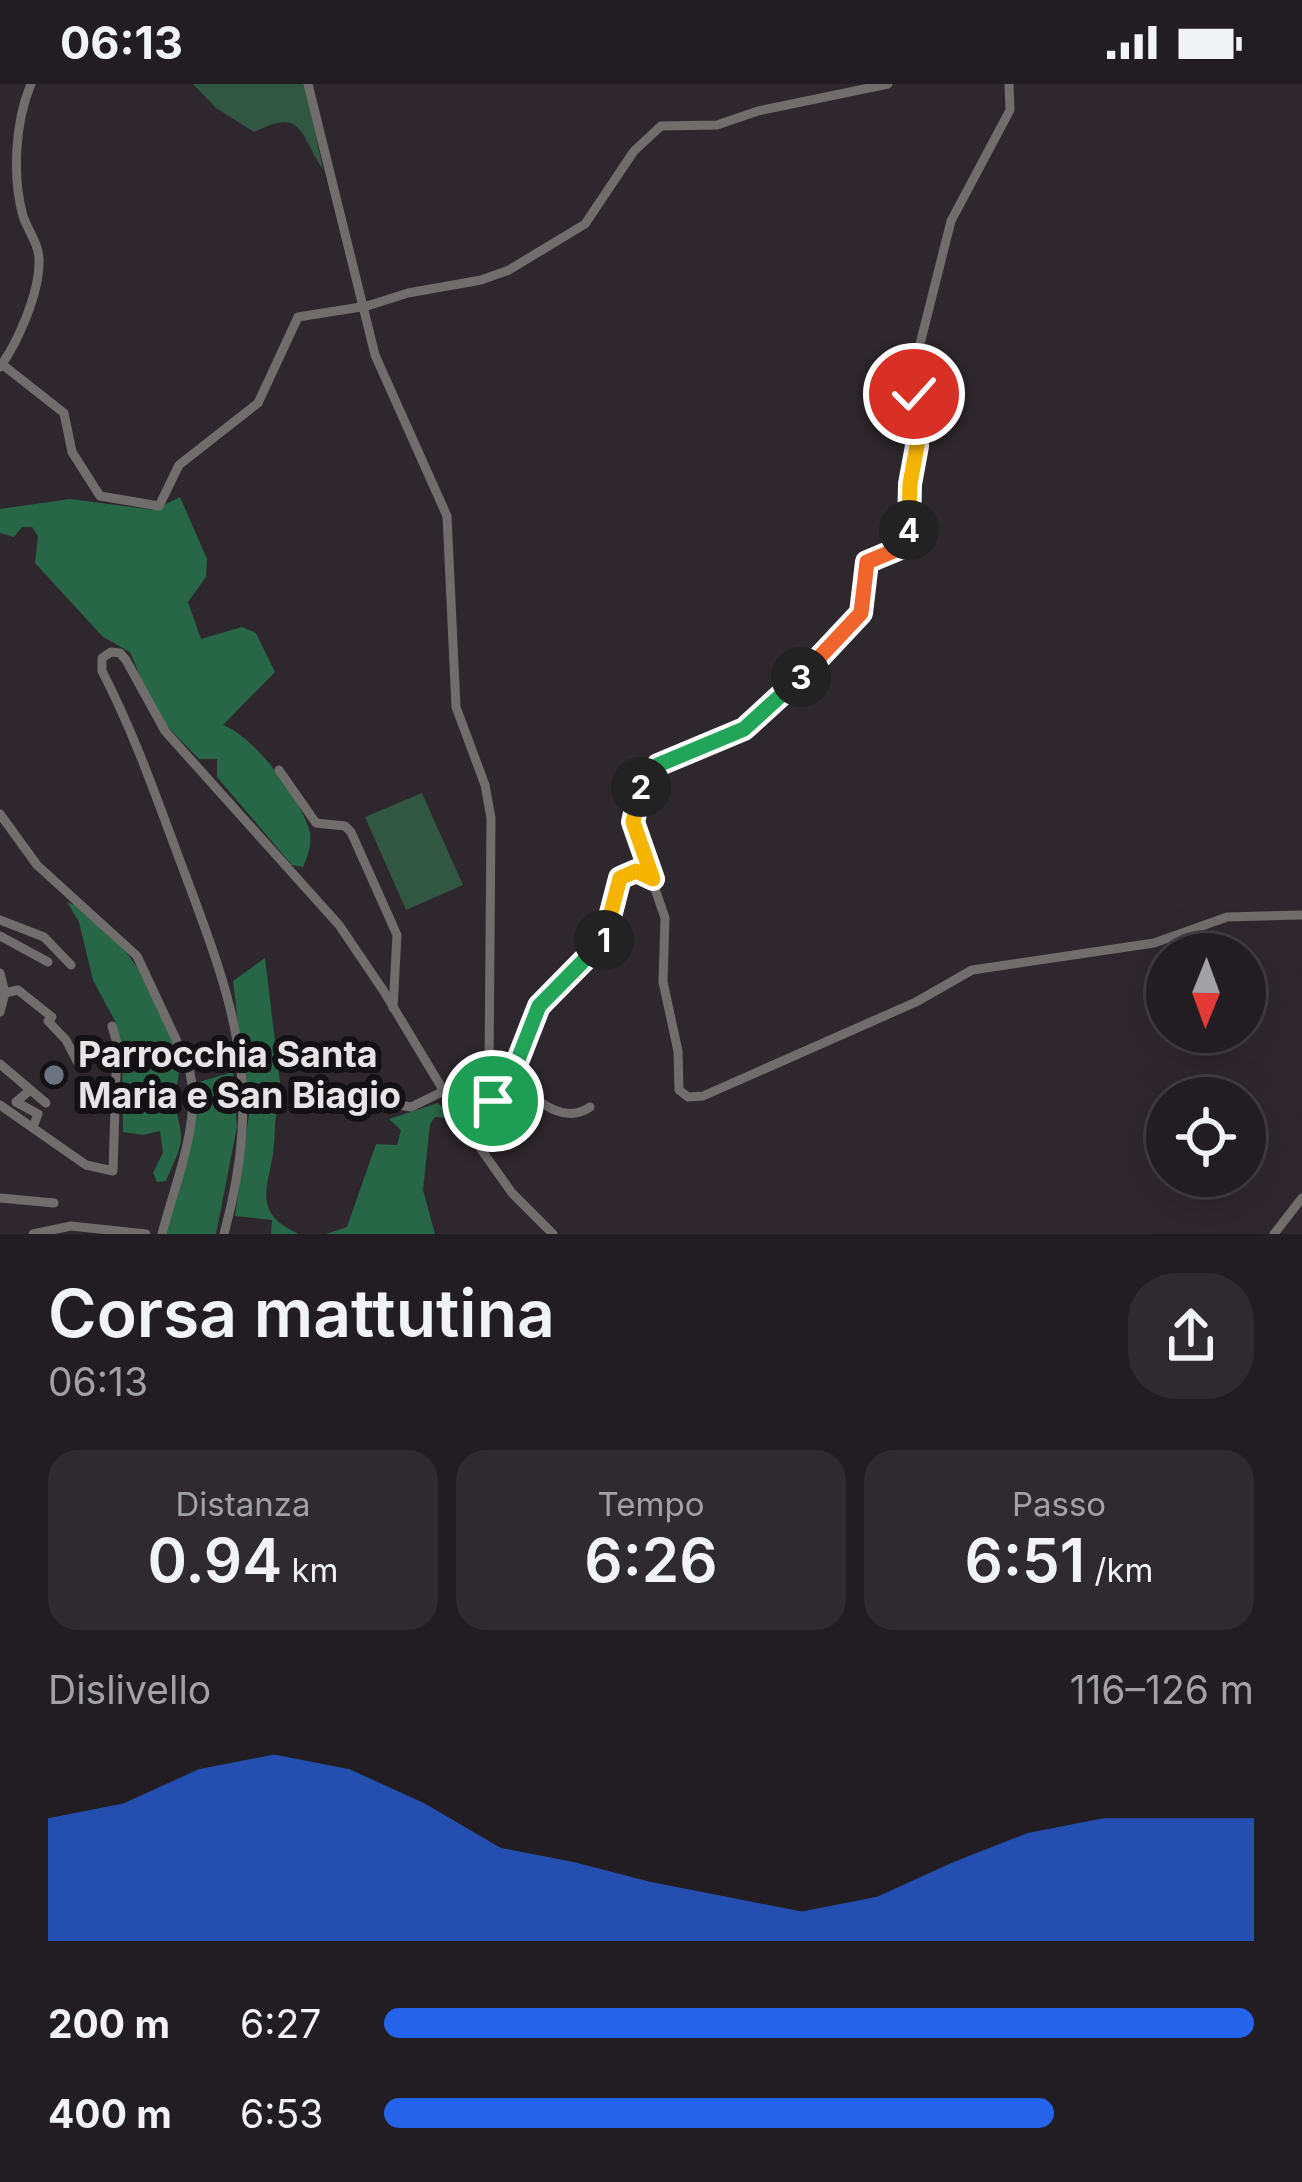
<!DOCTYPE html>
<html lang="it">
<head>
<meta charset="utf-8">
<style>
  :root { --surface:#221d22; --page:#2e2a2f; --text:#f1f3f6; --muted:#a2a2a5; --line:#3f3b40; --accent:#2563eb }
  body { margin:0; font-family:Inter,sans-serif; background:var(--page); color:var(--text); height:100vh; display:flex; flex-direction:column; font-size:45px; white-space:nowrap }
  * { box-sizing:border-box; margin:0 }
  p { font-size:39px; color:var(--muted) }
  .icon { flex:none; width:66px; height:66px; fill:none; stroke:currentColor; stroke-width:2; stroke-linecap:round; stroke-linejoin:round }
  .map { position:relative; height:1150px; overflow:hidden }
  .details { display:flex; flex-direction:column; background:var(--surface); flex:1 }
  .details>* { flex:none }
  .needle { width:78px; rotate:181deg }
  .controls { position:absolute; left:1146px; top:849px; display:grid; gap:24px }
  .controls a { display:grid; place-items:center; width:120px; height:120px; border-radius:50%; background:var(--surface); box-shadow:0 12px 48px #0002,0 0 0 3px var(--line); font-size:60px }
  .pin { position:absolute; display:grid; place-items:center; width:102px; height:102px; color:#fff; margin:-51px; border:6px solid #fff; border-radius:50%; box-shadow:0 3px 12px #0007 }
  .km { position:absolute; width:60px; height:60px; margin:-30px; border-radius:50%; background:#222; color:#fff; font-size:33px; line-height:60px; text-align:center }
  .round { display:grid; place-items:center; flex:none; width:126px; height:126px; border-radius:48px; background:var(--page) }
  .head { display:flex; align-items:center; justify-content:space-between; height:204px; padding:0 48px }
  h1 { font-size:66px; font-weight:600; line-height:90px }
  .stats { display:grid; grid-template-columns:repeat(3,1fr); gap:18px; height:204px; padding:12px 48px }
  .stats div { display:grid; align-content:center; border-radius:30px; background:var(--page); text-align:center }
  .stats b { font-size:60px; font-weight:600 }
  .stats small { font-size:33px; font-weight:400 }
  .stats p { font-size:33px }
  .chart { height:336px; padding:24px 48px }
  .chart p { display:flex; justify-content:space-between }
  .chart svg { width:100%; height:216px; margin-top:12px; fill:var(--accent); opacity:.7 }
  ul { padding:0 48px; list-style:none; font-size:39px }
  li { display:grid; grid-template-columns:192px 144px 1fr; align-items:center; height:90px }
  li i { height:30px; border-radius:15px; background:var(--accent) }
  .status { display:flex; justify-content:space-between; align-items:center; height:84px; padding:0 60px; background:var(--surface); direction:ltr }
  .status svg { height:33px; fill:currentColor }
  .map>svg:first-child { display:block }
  .green { fill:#315641 }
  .forest { fill:#276647 }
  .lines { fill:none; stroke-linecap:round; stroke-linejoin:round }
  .minor { stroke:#726d6d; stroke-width:9 }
  .split-1-casing { stroke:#fff; stroke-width:24 }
  .split-2-casing { stroke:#fff; stroke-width:24 }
  .split-3-casing { stroke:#fff; stroke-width:24 }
  .split-4-casing { stroke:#fff; stroke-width:24 }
  .split-5-casing { stroke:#fff; stroke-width:24 }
  .split-1 { stroke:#22a559; stroke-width:15 }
  .split-2 { stroke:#f5b400; stroke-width:15 }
  .split-3 { stroke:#22a559; stroke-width:15 }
  .split-4 { stroke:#f0652b; stroke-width:15 }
  .split-5 { stroke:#f5b400; stroke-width:15 }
  .worship-dot { fill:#6b7280; stroke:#141114; stroke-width:4.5 }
  .labels { text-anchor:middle; stroke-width:12; stroke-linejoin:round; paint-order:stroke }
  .poi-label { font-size:36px; font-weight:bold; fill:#e7e3e7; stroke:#141114; text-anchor:start }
</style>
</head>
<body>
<div class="status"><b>06:13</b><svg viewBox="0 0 49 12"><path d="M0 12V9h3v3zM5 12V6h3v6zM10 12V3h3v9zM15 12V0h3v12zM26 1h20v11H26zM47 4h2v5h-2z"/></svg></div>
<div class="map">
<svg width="1302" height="1150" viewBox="0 0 1302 1150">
  <rect width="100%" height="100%" fill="#2e272d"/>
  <g class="green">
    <path d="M 193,0 L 305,0 L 323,85 C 299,52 305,22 254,48 L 216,24 Z"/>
    <path d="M 422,709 L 463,801 L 406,826 L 365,733 Z"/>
  </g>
  <g class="forest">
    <path d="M 180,413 L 207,475 L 206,493 L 188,518 L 201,555 L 242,543 L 256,549 L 275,588 L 223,641 C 255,653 299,713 309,745 C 313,758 308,772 303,783 L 292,781 L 217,693 L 217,675 L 199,675 L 156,631 L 130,568 L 103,553 L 35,479 L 38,452 L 32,443 L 22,443 L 14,453 L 0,449 L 0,425 L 70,415 L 154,426 Z"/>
    <path d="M 67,818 C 115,835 175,930 179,980 C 180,993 175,1005 175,1017 C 176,1029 181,1041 181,1054 C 181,1067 171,1084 166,1097 L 157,1098 L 153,1089 L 163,1069 L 160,1047 L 143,1051 L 123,1048 L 122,980 L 115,937 L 93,896 L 79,838 Z"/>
    <path d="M 265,874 L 282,1015 C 273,1033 276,1042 274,1061 C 271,1100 248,1127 299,1150 L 271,1150 L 272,1136 L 235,1132 L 249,1031 L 233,897 Z"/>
    <path d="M 233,988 L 237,1043 L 216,1150 L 165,1150 L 195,1039 L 199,998 Z"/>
    <path d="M 438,1019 L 447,1027 L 447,1034 L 435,1033 L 430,1040 L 423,1106 L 435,1150 L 326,1150 L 347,1143 L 376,1060 L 397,1061 L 401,1046 L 389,1035 Z"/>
  </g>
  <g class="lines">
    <g class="minor">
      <path d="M 308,0 L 375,271 L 447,432 L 456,623 L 485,701 L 491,734 L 489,983 L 478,1058"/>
      <path d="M 1009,0 L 1010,26 L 951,137 L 919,264 L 914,315 L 917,361 L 907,459 L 867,478 L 861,529 L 785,610 L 737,650 L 659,681 L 646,693 L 637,712 L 634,743 L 665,834 L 663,898 L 678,967 L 679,1006 L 688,1013 L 703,1012 L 916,918 L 972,886 L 1154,859 L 1227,833 L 1302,831"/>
      <path d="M 3,281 L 64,329 L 72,368 L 100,412 L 159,422 L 179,381 L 258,319 L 298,233 L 367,222 L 408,209 L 481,196 L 509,186 L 585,140 L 634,67 L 661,42 L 717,41 L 758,27 L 888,0"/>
      <path d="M 0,283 C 18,258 40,208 39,176 C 39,160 28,147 23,132 C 12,92 15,38 31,0"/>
      <path d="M 279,686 L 316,739 L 345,742 L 351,748 L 397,851 L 393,924"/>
      <path d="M 0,730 L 37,781 L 137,872 L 188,981 C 204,1034 175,1098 162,1150"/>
      <path d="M 0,836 L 44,853 L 71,881"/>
      <path d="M 0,852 L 48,878"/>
      <path d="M 0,889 L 5,909 L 0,928"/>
      <path d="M 5,909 L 18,906 L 52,933 L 48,937 L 66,956 L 79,981"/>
      <path d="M 0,980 L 46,1019"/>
      <path d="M 510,995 C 534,1012 561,1043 590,1023"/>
      <path d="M 30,1006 L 16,1018 L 38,1030 L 33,1043"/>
      <path d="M 387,1019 L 411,1023 L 444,1007"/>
      <path d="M 0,1021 L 86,1081 L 113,1087 L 117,959 L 112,942"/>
      <path d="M 453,1021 L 468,1025 L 484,1018"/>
      <path d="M 485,1027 L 512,991 L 541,920 L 603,858 L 621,794 L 636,787 L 653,794"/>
      <path d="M 0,1114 L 54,1119"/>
      <path d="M 33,1150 L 71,1142 L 146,1150"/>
      <path d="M 224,1150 C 267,992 230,911 176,766 C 153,704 132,645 102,587 L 102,574 L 111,568 L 120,569 L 126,576 L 165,647 L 339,841 L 383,906 L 466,1044 L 512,1109 L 553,1150"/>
      <path d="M 1274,1150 L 1302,1114"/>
    </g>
  </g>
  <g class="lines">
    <defs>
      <path id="split-1" d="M 493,1017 L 514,986 L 539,922 L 604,856"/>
      <path id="split-2" d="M 604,856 L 620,794 L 636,787 L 653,795 L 633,738 L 641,703"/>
      <path id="split-3" d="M 641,703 L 658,681 L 744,645 L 801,593"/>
      <path id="split-4" d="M 801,593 L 861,529 L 867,478 L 903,463 L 909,446"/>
      <path id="split-5" d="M 909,446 L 910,400 L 917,362 L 914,310"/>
    </defs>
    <use href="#split-1" class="split-1-casing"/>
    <use href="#split-2" class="split-2-casing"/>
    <use href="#split-3" class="split-3-casing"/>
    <use href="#split-4" class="split-4-casing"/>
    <use href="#split-5" class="split-5-casing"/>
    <use href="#split-1" class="split-1"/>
    <use href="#split-2" class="split-2"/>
    <use href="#split-3" class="split-3"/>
    <use href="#split-4" class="split-4"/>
    <use href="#split-5" class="split-5"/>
  </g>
  <circle class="worship-dot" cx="54" cy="991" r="12"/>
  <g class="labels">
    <g class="poi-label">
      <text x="78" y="983">Parrocchia Santa<tspan x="78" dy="41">Maria e San Biagio</tspan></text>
    </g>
  </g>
</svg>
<div class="controls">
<a><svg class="needle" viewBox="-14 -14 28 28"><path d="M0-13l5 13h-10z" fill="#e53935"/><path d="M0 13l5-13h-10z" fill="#a2a2a5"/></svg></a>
<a><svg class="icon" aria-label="locate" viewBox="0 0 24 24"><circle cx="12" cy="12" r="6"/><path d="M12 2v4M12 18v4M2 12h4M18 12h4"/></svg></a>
</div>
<div class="pin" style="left:493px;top:1017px;background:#1e9e55"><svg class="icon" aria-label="arrive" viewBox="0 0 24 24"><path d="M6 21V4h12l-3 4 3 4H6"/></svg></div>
<div class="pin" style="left:914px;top:310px;background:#d93025"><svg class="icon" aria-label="check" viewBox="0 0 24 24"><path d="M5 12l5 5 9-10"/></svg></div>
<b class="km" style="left:604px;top:856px">1</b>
<b class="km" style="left:641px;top:703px">2</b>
<b class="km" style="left:801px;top:593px">3</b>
<b class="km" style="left:909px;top:446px">4</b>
</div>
<section class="details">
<div class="head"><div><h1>Corsa mattutina</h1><p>06:13</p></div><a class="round"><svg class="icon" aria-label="share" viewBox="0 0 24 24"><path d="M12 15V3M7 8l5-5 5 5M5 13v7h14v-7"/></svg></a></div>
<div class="stats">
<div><p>Distanza</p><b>0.94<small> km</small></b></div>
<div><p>Tempo</p><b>6:26</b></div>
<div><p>Passo</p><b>6:51<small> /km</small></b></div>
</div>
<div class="chart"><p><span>Dislivello</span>116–126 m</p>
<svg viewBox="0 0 160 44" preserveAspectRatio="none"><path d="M0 44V19L10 16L20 9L30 6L40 9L50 16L60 25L70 28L80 32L90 35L100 38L110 35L120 28L130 22L140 19L150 19L160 19V44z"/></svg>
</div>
<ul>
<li><b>200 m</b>6:27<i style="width:100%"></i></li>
<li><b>400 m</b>6:53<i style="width:77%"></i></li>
</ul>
</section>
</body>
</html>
